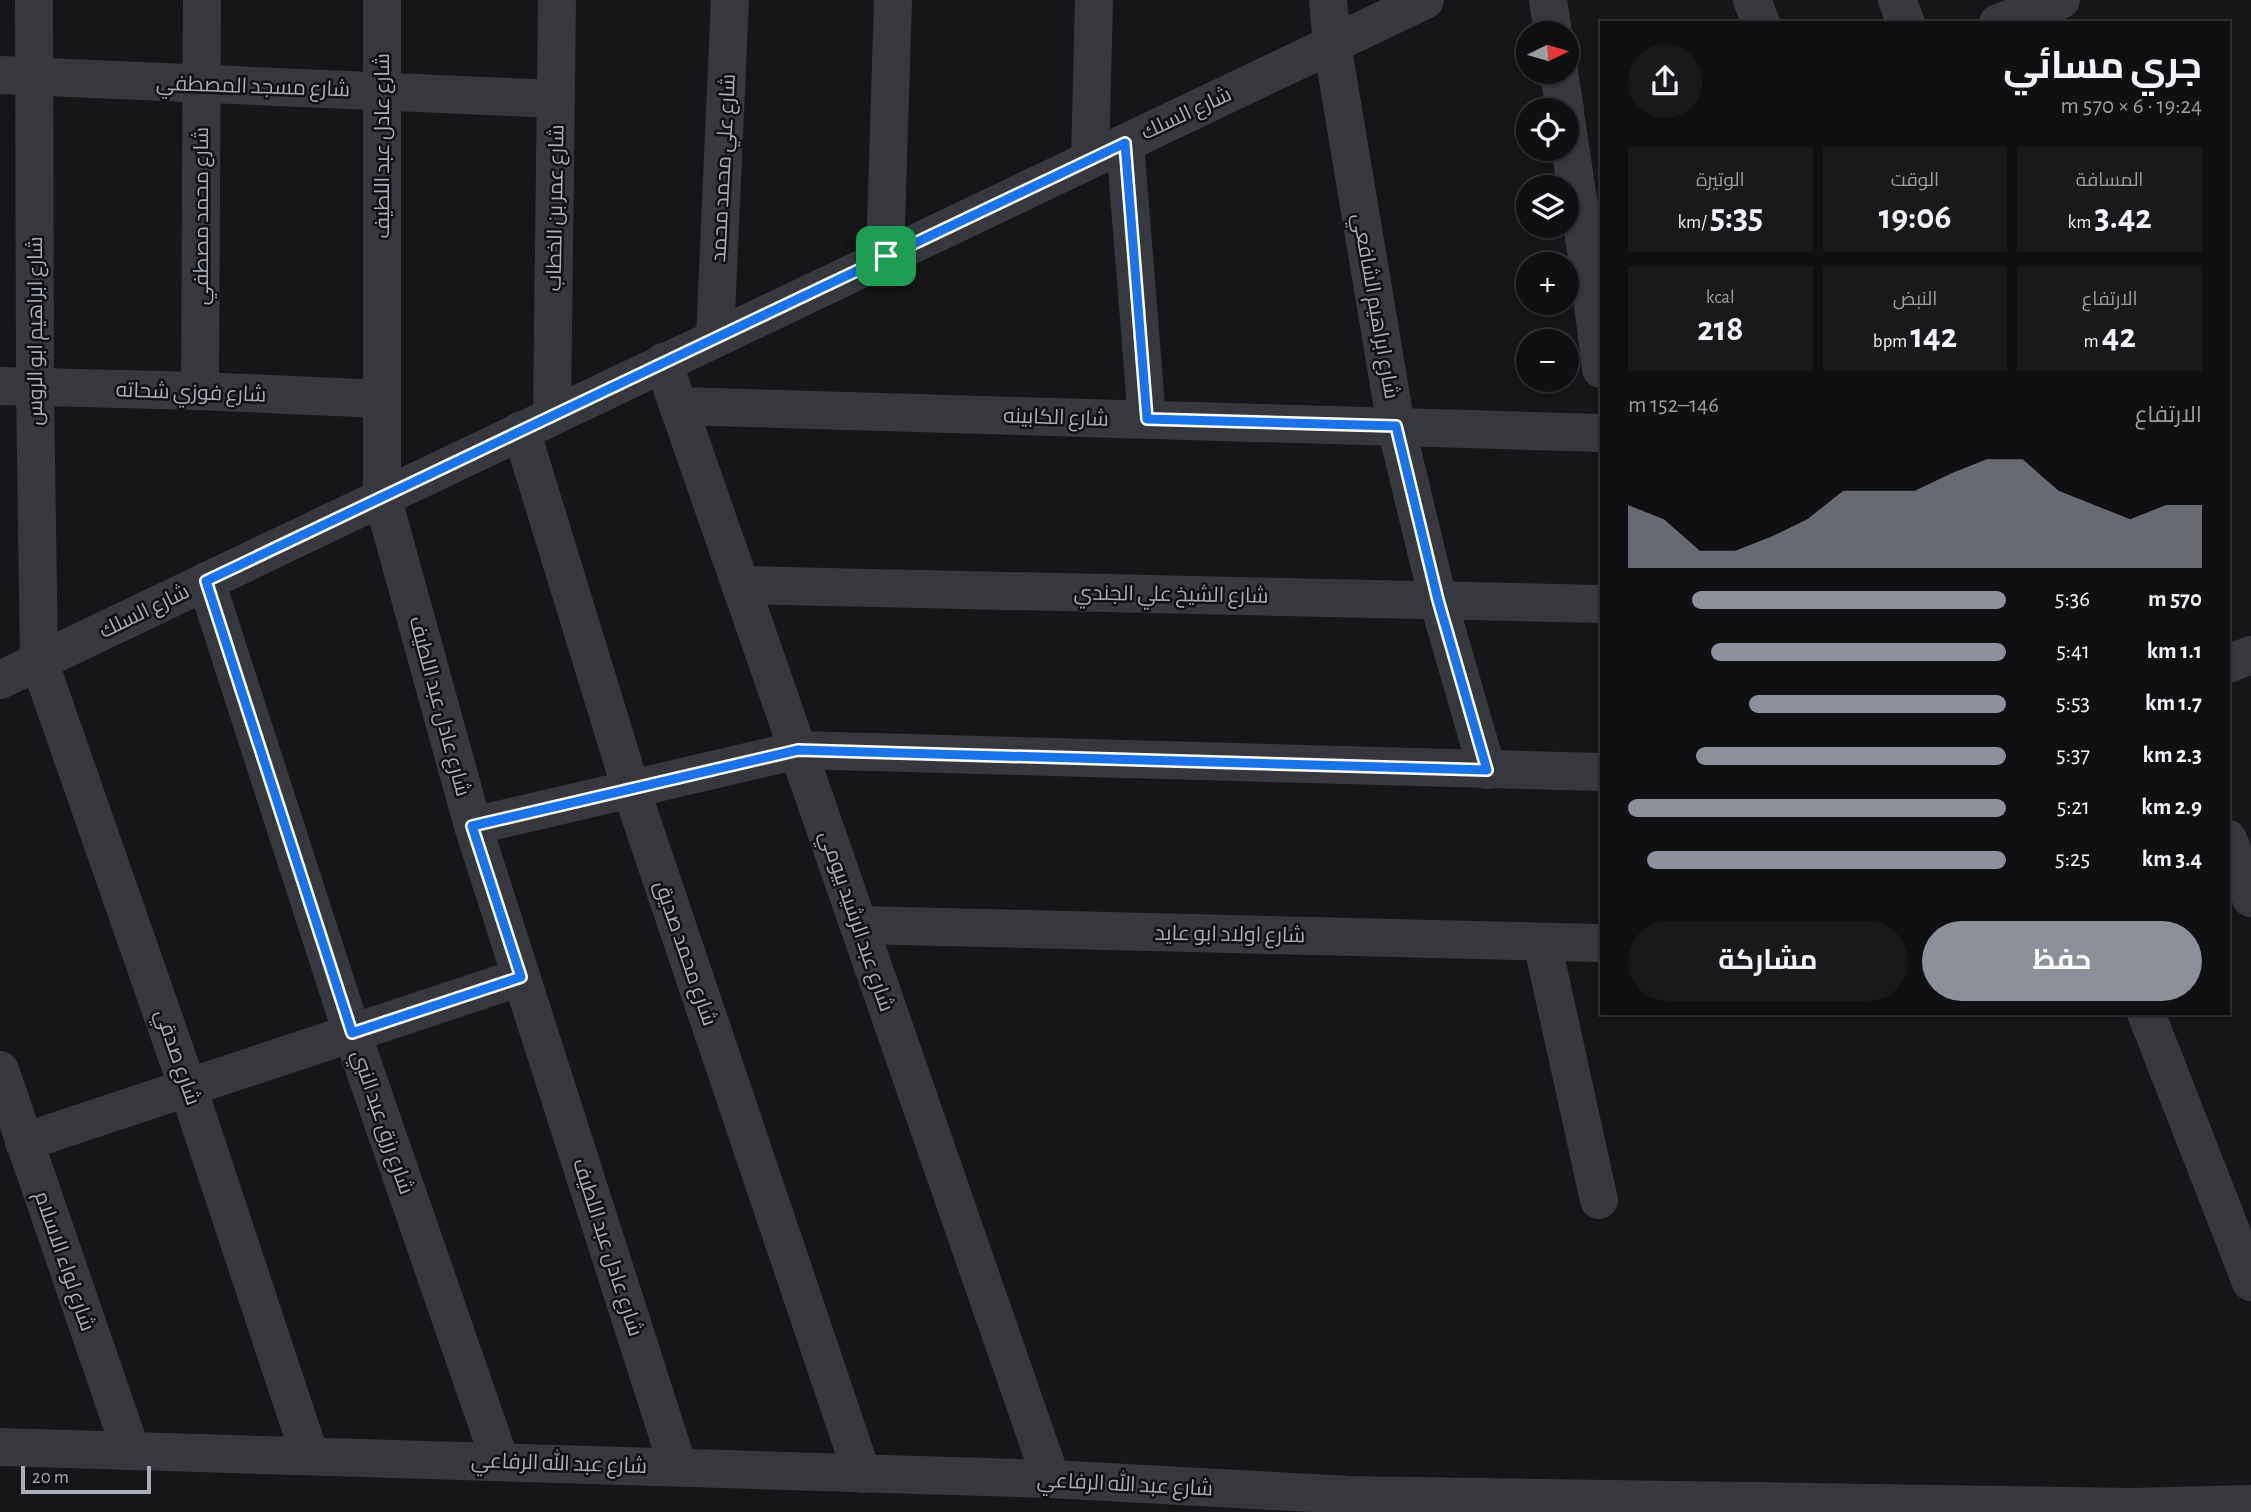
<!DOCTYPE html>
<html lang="ar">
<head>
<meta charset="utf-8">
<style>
  :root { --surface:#101012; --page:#19191b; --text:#f1f3f6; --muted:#9c9d9f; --line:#303032; --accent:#8c9099 }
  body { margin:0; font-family:"Alegreya Sans",Cairo,sans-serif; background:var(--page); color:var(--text); direction:rtl; height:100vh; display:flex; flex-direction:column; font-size:26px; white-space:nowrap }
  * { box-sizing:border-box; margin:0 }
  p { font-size:23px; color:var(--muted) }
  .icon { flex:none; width:38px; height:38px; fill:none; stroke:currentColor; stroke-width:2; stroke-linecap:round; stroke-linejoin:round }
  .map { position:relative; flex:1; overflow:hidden; direction:ltr }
  .side { position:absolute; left:1600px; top:21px; width:630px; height:994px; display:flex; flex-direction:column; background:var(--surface); border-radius:0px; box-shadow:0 2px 5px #0004,0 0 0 2px var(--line); direction:rtl }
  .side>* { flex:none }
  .needle { width:46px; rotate:85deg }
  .fabs { position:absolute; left:1516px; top:21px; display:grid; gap:14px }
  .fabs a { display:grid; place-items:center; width:63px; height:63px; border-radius:50%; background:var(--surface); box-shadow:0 2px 5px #0004,0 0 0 2px var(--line); font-size:35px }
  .scale { position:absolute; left:21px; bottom:18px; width:130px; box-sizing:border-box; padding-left:7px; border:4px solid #a8adb8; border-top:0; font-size:19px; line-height:24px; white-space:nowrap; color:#a8adb8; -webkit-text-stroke:5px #111113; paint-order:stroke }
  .pin { position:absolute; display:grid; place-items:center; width:60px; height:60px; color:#fff; margin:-30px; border-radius:14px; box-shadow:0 4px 10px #0006 }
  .round { display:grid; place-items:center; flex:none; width:74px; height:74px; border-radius:37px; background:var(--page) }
  .overview { display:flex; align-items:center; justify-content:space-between; height:119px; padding:0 28px }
  h1 { font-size:38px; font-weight:700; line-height:52px }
  .metrics { display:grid; grid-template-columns:repeat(3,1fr); gap:10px; height:119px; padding:7px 28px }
  .metrics div { display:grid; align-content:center; border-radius:0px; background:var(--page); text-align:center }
  .metrics b { font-size:35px; font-weight:700 }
  .metrics small { font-size:19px; font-weight:400 }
  .metrics p { font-size:19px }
  .chart { height:196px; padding:14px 28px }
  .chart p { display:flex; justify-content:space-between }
  .chart svg { width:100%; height:126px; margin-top:7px; fill:var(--accent); opacity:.7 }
  .button { display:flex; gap:14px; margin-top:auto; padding:14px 28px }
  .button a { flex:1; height:80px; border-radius:42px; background:var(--accent); color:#fff; font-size:28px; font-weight:700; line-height:80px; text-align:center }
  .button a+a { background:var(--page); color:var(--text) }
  ul { padding:0 28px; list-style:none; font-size:23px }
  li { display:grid; grid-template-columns:112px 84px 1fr; align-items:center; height:52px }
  li i { height:18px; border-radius:9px; background:var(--accent) }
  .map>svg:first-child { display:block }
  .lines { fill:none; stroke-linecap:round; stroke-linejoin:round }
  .street { stroke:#37383d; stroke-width:38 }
  .route-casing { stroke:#fff; stroke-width:14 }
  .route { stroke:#1a73e8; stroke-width:9 }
  .labels { text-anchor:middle; stroke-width:5; stroke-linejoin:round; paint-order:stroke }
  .street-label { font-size:21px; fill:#a8adb8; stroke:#111113 }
</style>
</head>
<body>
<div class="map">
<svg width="2251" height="1512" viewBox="0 0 2251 1512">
  <rect width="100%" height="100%" fill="#161618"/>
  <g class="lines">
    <g class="street">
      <path d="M 34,0 L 35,388 L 39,661 L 188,1088 L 310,1456"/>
      <path d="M 382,0 L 382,496 L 473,826 L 678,1467"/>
      <path d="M 1328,0 L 1332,44 L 1396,426 L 1438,600 L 1487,770"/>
      <path d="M 1548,0 L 1553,33"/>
      <path d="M 1752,0 L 1761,23"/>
      <path d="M 1897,0 L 1906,23"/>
      <path d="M 1998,23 L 2061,0"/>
      <path d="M 1559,72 L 1565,110"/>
      <path d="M 0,75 L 556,99"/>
      <path d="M 1566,120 L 1589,271 L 1601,369"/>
      <path d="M 1125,143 L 1147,419"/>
      <path d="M 1090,159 L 1094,0"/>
      <path d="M 885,256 L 893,0"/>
      <path d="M 715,337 L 730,0"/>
      <path d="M 663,362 L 1051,1479"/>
      <path d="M 0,386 L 200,391 L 382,399"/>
      <path d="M 200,391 L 202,0"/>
      <path d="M 678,406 L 1601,433"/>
      <path d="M 552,415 L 557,0"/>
      <path d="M 521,430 L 631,789 L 862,1474"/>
      <path d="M 206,581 L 352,1033 L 500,1461"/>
      <path d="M 740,585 L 1601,604"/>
      <path d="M 2228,664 L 2251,655"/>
      <path d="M 0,680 L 1425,0"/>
      <path d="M 473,826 L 798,750 L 1601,772"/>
      <path d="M 2228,839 L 2251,898"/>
      <path d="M 859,925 L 1601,943"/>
      <path d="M 1542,942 L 1599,1200"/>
      <path d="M 2146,1013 L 2251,1282"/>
      <path d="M 0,1070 L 131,1451"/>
      <path d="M 24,1142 L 521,977"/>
      <path d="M 0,1447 L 1051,1479 L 1349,1495 L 2133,1507 L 2251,1504"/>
    </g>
  </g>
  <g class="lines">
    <defs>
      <path id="route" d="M 1125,143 L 1147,419 L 1396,426 L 1438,600 L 1487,770 L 798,750 L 472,826 L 521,977 L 352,1033 L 206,581 Z"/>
    </defs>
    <use href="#route" class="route-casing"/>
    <use href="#route" class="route"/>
  </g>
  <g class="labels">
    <g class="street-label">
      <text transform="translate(253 86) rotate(2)" y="7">شارع مسجد المصطفي</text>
      <text transform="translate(1186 113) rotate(-25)" y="7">شارع السلك</text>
      <text transform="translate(382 146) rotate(-90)" y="7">شارع عادل عبد اللطيف</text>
      <text transform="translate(723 168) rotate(-87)" y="7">شارع علي محمد محمد</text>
      <text transform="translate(555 208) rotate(-89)" y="7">شارع عمر بن الخطاب</text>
      <text transform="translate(201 216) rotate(-90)" y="7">شارع محمد مصطفي</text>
      <text transform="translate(1376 306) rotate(80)" y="7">شارع ابراهيم الشافعي</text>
      <text transform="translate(35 331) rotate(-90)" y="7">شارع ابراهيم ابو الروس</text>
      <text transform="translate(191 392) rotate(2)" y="7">شارع فوزي شحاته</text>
      <text transform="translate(1056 417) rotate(2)" y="7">شارع الكابينه</text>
      <text transform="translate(1171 594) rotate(1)" y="7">شارع الشيخ علي الجندي</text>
      <text transform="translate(144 611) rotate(-26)" y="7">شارع السلك</text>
      <text transform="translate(440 706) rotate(75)" y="7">شارع عادل عبد اللطيف</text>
      <text transform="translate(857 921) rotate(71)" y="7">شارع عبد الرشيد بيومي</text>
      <text transform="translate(1230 934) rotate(1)" y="7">شارع اولاد ابو عايد</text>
      <text transform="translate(686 953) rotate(71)" y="7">شارع محمد صديق</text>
      <text transform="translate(178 1057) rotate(71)" y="7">شارع صدقي</text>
      <text transform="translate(383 1122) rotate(71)" y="7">شارع رزق عبد النبي</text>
      <text transform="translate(608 1247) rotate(72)" y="7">شارع عادل عبد اللطيف</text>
      <text transform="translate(65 1261) rotate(71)" y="7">شارع لواء الاسلام</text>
      <text transform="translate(559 1463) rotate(2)" y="7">شارع عبد الله الرفاعي</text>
      <text transform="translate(1125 1484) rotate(3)" y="7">شارع عبد الله الرفاعي</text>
    </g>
  </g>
</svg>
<div class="fabs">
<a><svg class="needle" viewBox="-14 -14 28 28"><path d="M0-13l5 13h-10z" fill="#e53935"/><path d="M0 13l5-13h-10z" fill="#9c9d9f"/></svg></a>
<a><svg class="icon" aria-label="locate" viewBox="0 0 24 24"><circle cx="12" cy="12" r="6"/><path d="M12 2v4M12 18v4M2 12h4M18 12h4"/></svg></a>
<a><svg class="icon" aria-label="layers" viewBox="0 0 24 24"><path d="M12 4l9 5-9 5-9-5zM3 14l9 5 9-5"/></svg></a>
<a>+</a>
<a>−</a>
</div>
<div class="scale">20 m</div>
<div class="pin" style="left:886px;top:256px;background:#1e9e55"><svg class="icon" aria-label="arrive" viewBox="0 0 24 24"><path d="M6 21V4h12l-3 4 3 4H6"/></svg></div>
<section class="side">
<div class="overview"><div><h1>جري مسائي</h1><p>19:24 · 6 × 570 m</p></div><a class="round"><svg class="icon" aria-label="share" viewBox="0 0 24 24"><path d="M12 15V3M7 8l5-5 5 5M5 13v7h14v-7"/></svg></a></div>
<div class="metrics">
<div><p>المسافة</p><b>3.42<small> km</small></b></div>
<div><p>الوقت</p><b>19:06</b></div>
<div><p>الوتيرة</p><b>5:35<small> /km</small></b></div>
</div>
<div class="metrics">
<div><p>الارتفاع</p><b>42<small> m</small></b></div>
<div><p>النبض</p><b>142<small> bpm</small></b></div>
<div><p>kcal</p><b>218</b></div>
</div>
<div class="chart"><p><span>الارتفاع</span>146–152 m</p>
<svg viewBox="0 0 160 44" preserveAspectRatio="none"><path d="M0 44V22L10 27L20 38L30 38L40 33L50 27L60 17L70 17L80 17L90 11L100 6L110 6L120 17L130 22L140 27L150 22L160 22V44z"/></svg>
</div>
<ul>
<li><b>570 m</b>5:36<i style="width:83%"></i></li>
<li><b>1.1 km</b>5:41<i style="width:78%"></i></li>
<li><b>1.7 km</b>5:53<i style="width:68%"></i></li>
<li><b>2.3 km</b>5:37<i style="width:82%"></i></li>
<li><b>2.9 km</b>5:21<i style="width:100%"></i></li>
<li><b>3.4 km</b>5:25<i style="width:95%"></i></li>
</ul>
<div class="button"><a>حفظ</a><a>مشاركة</a></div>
</section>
</div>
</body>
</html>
